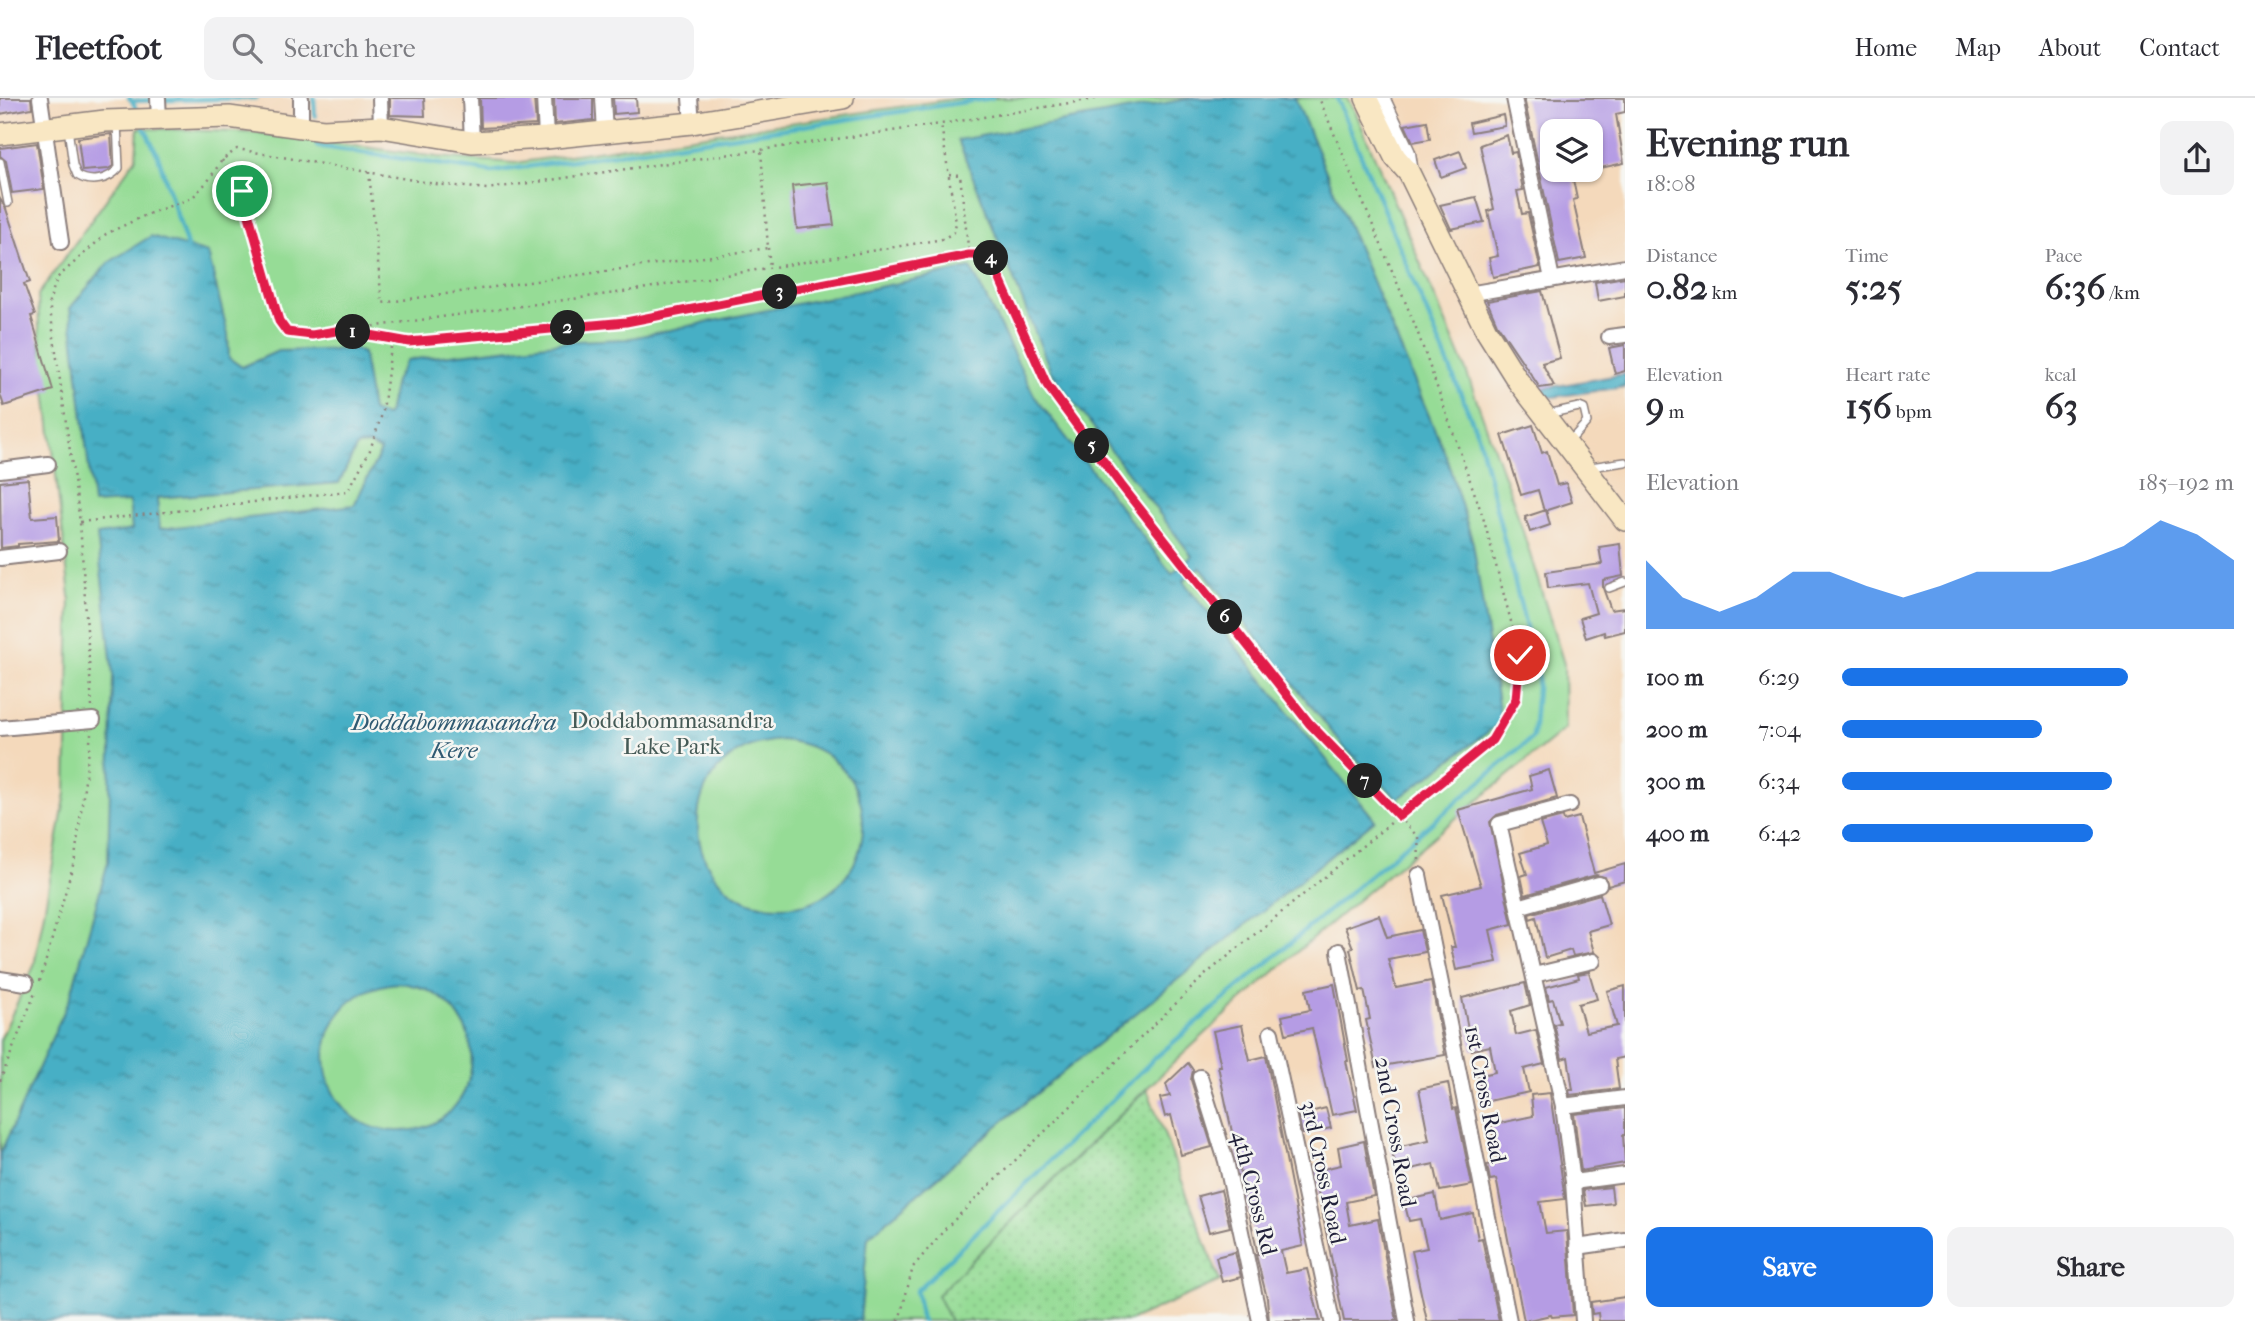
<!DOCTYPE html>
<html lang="en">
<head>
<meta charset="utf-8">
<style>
  :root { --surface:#fff; --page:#f2f2f3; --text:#2b2b33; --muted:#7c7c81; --line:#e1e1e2; --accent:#1a73e8 }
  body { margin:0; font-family:"IM FELL French Canon",serif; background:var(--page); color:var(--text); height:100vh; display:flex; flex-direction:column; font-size:26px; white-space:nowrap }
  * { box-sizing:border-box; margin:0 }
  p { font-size:23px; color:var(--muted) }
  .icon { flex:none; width:38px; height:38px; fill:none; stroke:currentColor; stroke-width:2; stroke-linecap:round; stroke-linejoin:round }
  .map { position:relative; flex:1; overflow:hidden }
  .drawer { display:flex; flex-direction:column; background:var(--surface); width:630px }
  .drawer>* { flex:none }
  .fabs { position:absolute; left:1540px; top:21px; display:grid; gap:14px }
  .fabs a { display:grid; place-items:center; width:63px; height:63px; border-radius:14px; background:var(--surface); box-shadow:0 2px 5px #0004; font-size:35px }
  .pin { position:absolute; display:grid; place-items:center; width:60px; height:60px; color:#fff; margin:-30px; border:4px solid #fff; border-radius:50%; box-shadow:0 2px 7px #0007 }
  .km { position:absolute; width:35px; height:35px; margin:-18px; border-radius:50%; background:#222; color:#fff; font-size:19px; line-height:35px; text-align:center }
  .round { display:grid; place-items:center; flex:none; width:74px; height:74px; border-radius:14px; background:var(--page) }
  .overview { display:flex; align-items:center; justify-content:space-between; height:119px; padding:0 21px }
  h1 { font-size:38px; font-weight:800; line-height:52px }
  .figures { display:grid; grid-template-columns:repeat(3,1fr); gap:10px; height:119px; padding:7px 21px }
  .figures div { display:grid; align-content:center }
  .figures b { font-size:35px; font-weight:800 }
  .figures small { font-size:19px; font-weight:400 }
  .figures p { font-size:19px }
  .chart { height:196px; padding:14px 21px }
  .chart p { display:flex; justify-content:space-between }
  .chart svg { width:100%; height:126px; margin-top:7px; fill:var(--accent); opacity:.7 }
  .button { display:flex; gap:14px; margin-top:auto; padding:14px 21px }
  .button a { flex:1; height:80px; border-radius:14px; background:var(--accent); color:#fff; font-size:28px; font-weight:800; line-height:80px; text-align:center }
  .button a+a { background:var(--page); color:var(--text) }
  ul { padding:0 21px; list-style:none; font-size:23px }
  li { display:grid; grid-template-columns:112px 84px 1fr; align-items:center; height:52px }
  li i { height:18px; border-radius:9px; background:var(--accent) }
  header { display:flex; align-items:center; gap:42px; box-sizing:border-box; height:98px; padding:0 35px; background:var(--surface); border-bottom:2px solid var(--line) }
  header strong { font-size:33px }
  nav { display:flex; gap:38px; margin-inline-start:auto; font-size:24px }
  .search { width:490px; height:63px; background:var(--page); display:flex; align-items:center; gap:18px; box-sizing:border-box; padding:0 24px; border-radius:14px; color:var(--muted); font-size:26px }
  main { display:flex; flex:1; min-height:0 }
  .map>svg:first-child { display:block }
  .grass { fill:url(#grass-dots); stroke:#5c7f68; stroke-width:2 }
  .green { fill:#96dc96; stroke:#5c7f68; stroke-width:2 }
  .water { fill:url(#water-ripples); stroke:#346880; stroke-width:2; fill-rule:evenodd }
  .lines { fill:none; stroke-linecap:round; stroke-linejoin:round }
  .stream { stroke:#46afc5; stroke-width:4.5 }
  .building { fill:#b59ce4 }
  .service-casing { stroke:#8b7e7b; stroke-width:10 }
  .minor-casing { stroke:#8b7e7b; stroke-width:18 }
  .tertiary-casing { stroke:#8b7e7b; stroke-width:21 }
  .secondary-casing { stroke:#8b7e7b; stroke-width:24 }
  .path { stroke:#8b7e7b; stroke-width:2.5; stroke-dasharray:2 5; stroke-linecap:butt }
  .service { stroke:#fff; stroke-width:7 }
  .minor { stroke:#fff; stroke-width:14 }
  .tertiary { stroke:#fff; stroke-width:18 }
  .secondary { stroke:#f9e7c3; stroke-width:21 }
  .route-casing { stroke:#fff; stroke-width:14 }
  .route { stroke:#e11d48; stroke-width:9 }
  .labels { text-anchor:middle; stroke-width:5; stroke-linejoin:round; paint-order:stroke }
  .park-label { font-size:23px; fill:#455a56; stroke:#f6f6f2 }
  .street-label { font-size:23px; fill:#22223b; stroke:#f6f6f2 }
  .water-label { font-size:24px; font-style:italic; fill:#305a72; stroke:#f6f6f2 }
</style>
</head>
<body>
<header>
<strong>Fleetfoot</strong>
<div class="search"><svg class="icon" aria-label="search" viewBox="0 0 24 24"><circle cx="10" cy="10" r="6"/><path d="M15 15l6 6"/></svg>Search here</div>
<nav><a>Home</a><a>Map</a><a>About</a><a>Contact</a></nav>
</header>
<main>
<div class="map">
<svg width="1625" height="1223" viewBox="0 0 1625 1223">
  <defs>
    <pattern id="grass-dots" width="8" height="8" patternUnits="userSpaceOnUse" patternTransform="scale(1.75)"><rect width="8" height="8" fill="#96dc96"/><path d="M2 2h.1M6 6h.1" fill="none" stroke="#81bc82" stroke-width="1.8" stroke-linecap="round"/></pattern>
    <pattern id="water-ripples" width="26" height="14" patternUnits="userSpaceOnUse" patternTransform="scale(1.75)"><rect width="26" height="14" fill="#46afc5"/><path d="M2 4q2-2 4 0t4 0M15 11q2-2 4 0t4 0" fill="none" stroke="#3a8ea1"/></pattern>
  </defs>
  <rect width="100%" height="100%" fill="#f6f6f2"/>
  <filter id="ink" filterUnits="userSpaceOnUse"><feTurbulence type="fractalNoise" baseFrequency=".0143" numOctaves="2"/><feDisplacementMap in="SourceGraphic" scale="14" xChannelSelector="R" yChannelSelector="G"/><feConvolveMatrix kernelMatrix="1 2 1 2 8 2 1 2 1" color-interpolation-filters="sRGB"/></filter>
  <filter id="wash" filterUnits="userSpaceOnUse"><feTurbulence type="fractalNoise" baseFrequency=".00686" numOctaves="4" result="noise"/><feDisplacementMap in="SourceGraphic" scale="28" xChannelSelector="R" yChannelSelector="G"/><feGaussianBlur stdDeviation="1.57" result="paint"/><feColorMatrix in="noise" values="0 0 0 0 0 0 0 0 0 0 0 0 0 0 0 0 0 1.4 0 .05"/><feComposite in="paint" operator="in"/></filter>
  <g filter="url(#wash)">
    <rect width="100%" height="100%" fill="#f4d9bb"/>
    <path class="grass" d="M 1147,991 L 1220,1183 L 1129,1223 L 950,1223 L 936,1197 Z"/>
    <path class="green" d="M 960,0 L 1347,0 L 1356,15 L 1464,267 L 1515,408 L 1564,566 L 1565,631 C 1439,734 1313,836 1194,946 C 1106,1027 1022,1113 937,1197 L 950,1223 L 0,1223 L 0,942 L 34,868 L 66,695 L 70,498 L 39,232 L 38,197 L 136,60 L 138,30 L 261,35 L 438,59 L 515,65 Z"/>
    <g class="water">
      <path d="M 1193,0 L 1295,0 L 1446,358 L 1473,445 L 1501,624 L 1398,701 L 1344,649 L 1200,469 L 1183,483 L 1375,722 L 1009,1018 L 868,1139 L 860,1223 L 0,1223 L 0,1056 L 70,900 L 108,764 L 113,578 L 97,437 L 132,432 L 129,404 L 93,406 L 70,210 L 108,165 L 151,138 L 208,155 L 228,236 L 229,260 L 242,269 L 278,253 L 354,251 L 363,255 L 372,313 L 386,318 L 388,316 L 395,283 L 407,262 L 574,243 L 626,241 L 971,170 L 1035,299 L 1172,476 L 1192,458 L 1051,274 L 958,42 ZM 369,347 L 381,353 L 354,407 L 160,431 L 157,400 L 339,385 L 357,348 ZM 781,642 C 895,652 886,809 780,809 C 676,809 665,650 781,642 ZM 399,885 C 499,896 492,1031 400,1033 C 306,1035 295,893 399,885 Z"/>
      <path d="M 1625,276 L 1625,289 L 1539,301 L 1534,292 Z"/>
    </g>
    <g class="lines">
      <g class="stream">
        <path d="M 129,0 L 132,3 L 257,0"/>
        <path d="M 314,0 L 315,18"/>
        <path d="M 132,3 L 138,15"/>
        <path d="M 144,29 L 158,58 L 187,148 L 186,152"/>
        <path d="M 317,44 L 317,48 L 492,74 L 992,0"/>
        <path d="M 922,1223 L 916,1193 L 1155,960 L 1533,639 L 1538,577 L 1478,337 L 1337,0"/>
      </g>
    </g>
    <g id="blocks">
      <g class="building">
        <path d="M 0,0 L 31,0 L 32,10 L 0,16 Z"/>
        <path d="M 390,0 L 424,0 L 425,18 L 390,17 Z"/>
        <path d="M 480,0 L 534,0 L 536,27 L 481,30 Z"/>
        <path d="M 554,0 L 593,0 L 593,22 L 555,26 Z"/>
        <path d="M 613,0 L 636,0 L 637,14 L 614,16 Z"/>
        <path d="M 1524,0 L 1625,0 L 1625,14 L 1616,16 L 1624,65 L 1591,72 L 1591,33 L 1552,33 L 1552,72 L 1571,72 L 1577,101 L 1573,102 L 1586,160 L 1559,165 Z"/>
        <path d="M 1503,17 L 1505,28 L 1471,34 L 1469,25 Z"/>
        <path d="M 1427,23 L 1430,41 L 1413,44 L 1405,27 Z"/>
        <path d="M 111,36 L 113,68 L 108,71 L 82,73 L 78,40 Z"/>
        <path d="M 1507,37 L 1511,55 L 1516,54 L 1523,92 L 1517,93 L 1522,116 L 1528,115 L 1540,169 L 1493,179 L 1489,160 L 1498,158 L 1488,113 L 1494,111 L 1480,47 Z"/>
        <path d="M 37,45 L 44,91 L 12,95 L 6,63 L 0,58 L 0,50 Z"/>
        <path d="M 1460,53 L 1466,70 L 1441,79 L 1435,62 Z"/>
        <path d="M 828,84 L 834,127 L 797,131 L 792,88 Z"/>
        <path d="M 1476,99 L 1484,124 L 1451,131 L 1440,107 Z"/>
        <path d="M 0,101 L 6,111 L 30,184 L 24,186 L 35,217 L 31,218 L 53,292 L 4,308 L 0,296 Z"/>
        <path d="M 1625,179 L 1625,198 L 1598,203 L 1595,184 Z"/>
        <path d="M 1542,193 L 1560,260 L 1542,265 L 1554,288 L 1540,290 L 1497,226 L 1487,203 Z"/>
        <path d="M 1625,247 L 1625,273 L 1615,276 L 1609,250 Z"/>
        <path d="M 1533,327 L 1542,355 L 1547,353 L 1557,387 L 1566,385 L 1572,404 L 1544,413 L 1538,392 L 1521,397 L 1502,337 Z"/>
        <path d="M 28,381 L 32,420 L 57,418 L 59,443 L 18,446 L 18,448 L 1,450 L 0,384 Z"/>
        <path d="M 1546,412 L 1550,427 L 1530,434 L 1525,419 Z"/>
        <path d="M 1620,446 L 1623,478 L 1603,482 L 1603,490 L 1611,512 L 1625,510 L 1625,533 L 1605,538 L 1604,534 L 1586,540 L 1580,520 L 1596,515 L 1588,485 L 1548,490 L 1546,474 L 1602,466 L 1599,449 Z"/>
        <path d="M 1549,672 L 1557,700 L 1497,717 L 1490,724 L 1512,826 L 1490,832 L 1497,864 L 1456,872 L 1451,849 L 1455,849 L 1442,797 L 1481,788 L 1458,712 L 1532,691 L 1529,678 Z"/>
        <path d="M 1563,719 L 1564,723 L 1579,719 L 1594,775 L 1625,766 L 1625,783 L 1608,788 L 1605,779 L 1596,777 L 1525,797 L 1521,778 L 1527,776 L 1520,755 L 1547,747 L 1540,725 Z"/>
        <path d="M 1600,796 L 1609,827 L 1588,833 L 1594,854 L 1573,858 L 1571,852 L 1545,860 L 1536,819 L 1530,821 L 1529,816 Z"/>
        <path d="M 1379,817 L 1387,839 L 1420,832 L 1425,854 L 1388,861 L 1396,890 L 1431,883 L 1445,957 L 1376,969 L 1366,922 L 1370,921 L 1364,892 L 1360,893 L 1350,851 L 1353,850 L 1345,829 Z"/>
        <path d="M 1589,874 L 1597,901 L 1578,906 L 1586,934 L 1617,928 L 1607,893 L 1625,888 L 1625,959 L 1615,961 L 1619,991 L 1570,997 L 1569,992 L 1573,992 L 1568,959 L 1562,961 L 1554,926 L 1560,925 L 1553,901 L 1549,902 L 1546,889 L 1579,880 L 1578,876 Z"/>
        <path d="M 1525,885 L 1530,907 L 1511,913 L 1516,937 L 1536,932 L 1544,966 L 1524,971 L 1529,994 L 1484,1004 L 1478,978 L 1495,974 L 1490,948 L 1472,952 L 1462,900 Z"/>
        <path d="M 1334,886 L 1348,963 L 1346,963 L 1357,1012 L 1332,1017 L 1312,930 L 1286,936 L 1282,918 L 1310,912 L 1306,892 Z"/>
        <path d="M 1242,927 L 1250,962 L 1266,958 L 1303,1148 L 1281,1153 L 1286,1175 L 1307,1171 L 1320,1223 L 1269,1223 L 1267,1200 L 1256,1157 L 1258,1157 L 1218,968 L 1221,968 L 1213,933 Z"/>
        <path d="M 1188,965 L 1193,972 L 1191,982 L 1212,1049 L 1181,1057 L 1171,1017 L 1165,1019 L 1160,1000 L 1170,998 L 1166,986 Z"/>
        <path d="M 1448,985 L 1453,1011 L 1456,1010 L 1472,1087 L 1440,1093 L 1434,1066 L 1397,1074 L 1391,1050 L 1429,1042 L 1419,991 Z"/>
        <path d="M 1550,995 L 1565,1101 L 1540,1104 L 1546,1135 L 1567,1133 L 1573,1217 L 1552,1219 L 1551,1217 L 1524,1223 L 1497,1085 L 1496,1081 L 1490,1082 L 1487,1067 L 1499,1065 L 1491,1027 L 1533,1018 L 1531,997 Z"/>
        <path d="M 1326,1010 L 1331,1030 L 1302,1036 L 1298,1017 Z"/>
        <path d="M 1625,1010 L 1625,1037 L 1623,1037 L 1625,1065 L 1581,1073 L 1574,1016 Z"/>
        <path d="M 1364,1043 L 1374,1098 L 1346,1104 L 1350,1127 L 1378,1121 L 1397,1223 L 1344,1223 L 1318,1094 L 1314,1073 L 1341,1067 L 1338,1049 Z"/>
        <path d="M 1611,1089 L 1613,1105 L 1586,1108 L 1583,1092 Z"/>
        <path d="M 1221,1092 L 1230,1129 L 1209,1134 L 1198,1098 Z"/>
        <path d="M 1435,1096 L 1440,1122 L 1473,1115 L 1478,1141 L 1482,1140 L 1499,1223 L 1427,1223 L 1412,1153 L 1427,1150 L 1420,1121 L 1409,1123 L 1404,1103 Z"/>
        <path d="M 1235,1154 L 1241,1179 L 1222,1184 L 1216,1159 Z"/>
        <path d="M 1625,1199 L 1625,1223 L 1599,1223 L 1598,1215 L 1592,1216 L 1591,1204 Z"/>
      </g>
    </g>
  </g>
  <g filter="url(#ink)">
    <use href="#blocks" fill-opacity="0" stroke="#8b7e7b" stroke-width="2"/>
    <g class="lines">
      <defs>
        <g id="service">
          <path d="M 68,30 L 73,67 L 77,77 C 90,86 109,82 119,70 L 117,24"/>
          <path d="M 0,64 L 8,105"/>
          <path d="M 1547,316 L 1579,309 L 1584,311 L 1587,324 L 1569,344"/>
          <path d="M 1590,369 L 1625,364"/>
          <path d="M 1609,490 L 1625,484"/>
        </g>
        <g id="minor">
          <path d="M 40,0 L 61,144"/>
          <path d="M 158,0 L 159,22"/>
          <path d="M 380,0 L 381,29"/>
          <path d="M 470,0 L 472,44"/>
          <path d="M 544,0 L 546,40"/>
          <path d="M 603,0 L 605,35"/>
          <path d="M 690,0 L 692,25"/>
          <path d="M 1514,0 L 1552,181"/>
          <path d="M 301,29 L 301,0"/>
          <path d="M 1468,196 L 1625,169"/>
          <path d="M 1609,239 L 1625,237"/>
          <path d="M 0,372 L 48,366"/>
          <path d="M 0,460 L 59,453"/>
          <path d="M 0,630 L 93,622"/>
          <path d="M 1570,707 L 1499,726 L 1563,1008 L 1573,1084 L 1583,1223"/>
          <path d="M 1419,777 L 1509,1223"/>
          <path d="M 1518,809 L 1599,786"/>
          <path d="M 1339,853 L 1407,1223"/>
          <path d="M 1534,877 L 1593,863"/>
          <path d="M 0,881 L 26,885"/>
          <path d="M 1271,935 L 1332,1223"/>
          <path d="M 1200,979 L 1226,1063 L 1260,1223"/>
          <path d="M 1563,1008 L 1625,1000"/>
          <path d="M 1573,1084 L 1625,1077"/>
          <path d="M 1577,1149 L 1625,1142"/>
        </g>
        <path id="tertiary" d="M 1380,0 L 1406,55 L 1409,75"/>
        <g id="secondary">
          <path d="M 1366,0 L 1395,59 L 1409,75 L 1486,232 L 1518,283 L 1625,422"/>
          <path d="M 0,36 L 105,23 L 229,19 L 323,32 L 381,29 L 472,44 L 546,40 L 692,25 L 843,0"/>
        </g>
      </defs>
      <use href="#service" class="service-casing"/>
      <use href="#minor" class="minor-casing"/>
      <use href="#tertiary" class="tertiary-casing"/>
      <use href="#secondary" class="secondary-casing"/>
      <g class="path">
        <path d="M 222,62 L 242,93 L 279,223 L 287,234 L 311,237 L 623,194 L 943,141 L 954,134 L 956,125 L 941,26"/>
        <path d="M 369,74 L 382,205 L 768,150 L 761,52"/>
        <path d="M 949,76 L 960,77 L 969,157 L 990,157 L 1047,287 L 1121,387 L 1309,625 L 1418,739 L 1419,763"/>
        <path d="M 768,150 L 770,169"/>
        <path d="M 347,233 L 409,244 L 626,224 L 969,157"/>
        <path d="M 80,424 L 348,393 L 370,352 L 383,313 L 392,241"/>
        <path d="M 92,609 L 80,424 L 49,204 L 57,180 L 106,136 L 148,116 L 192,100 L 208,83 L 222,62 L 237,51 L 435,86 L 487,91 L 941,26 L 1100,0"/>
        <path d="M 40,883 L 75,760 L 91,636"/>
        <path d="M 0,983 L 35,895"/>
        <path d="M 899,1223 L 913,1169 L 946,1130 L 1205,877 L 1492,642 L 1516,602 L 1520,557 L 1483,419 L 1415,227 L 1319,0"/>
      </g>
      <use href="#service" class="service"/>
      <use href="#minor" class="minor"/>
      <use href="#tertiary" class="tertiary"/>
      <use href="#secondary" class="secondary"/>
    </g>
  </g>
  <g class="lines" filter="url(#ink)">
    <defs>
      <path id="route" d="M 242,93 L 279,223 L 287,234 L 312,237 L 342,232 L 409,244 L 626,224 L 969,157 L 989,157 L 1047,287 L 1121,387 L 1309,625 L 1399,718 L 1492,642 L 1516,601 L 1520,557"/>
    </defs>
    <use href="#route" class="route-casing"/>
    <use href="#route" class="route"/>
  </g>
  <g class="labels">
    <g class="park-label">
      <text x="672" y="630">Doddabommasandra<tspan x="672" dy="26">Lake Park</tspan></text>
    </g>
    <g class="street-label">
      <text transform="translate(1486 996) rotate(79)" y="8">1st Cross Road</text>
      <text transform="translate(1396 1034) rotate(80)" y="8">2nd Cross Road</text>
      <text transform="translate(1324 1074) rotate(78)" y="8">3rd Cross Road</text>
      <text transform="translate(1255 1095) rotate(76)" y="8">4th Cross Rd</text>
    </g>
    <g class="water-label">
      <text x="454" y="632">Doddabommasandra<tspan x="454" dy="28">Kere</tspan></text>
    </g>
  </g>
</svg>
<div class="fabs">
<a><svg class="icon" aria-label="layers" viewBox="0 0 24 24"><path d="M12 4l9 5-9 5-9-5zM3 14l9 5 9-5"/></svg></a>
</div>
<div class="pin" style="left:242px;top:93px;background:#1e9e55"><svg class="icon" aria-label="arrive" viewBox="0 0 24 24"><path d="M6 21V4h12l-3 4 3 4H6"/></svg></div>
<div class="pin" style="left:1520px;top:557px;background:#d93025"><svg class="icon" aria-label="check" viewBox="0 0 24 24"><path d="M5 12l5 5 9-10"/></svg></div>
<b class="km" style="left:353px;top:234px">1</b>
<b class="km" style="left:568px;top:230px">2</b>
<b class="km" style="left:780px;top:194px">3</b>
<b class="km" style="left:991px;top:160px">4</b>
<b class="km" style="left:1092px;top:348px">5</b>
<b class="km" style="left:1225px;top:519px">6</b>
<b class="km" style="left:1365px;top:683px">7</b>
</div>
<section class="drawer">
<div class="overview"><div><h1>Evening run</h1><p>18:08</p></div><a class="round"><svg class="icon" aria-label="share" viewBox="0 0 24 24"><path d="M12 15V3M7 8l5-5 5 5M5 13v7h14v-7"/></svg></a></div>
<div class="figures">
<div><p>Distance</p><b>0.82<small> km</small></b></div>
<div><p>Time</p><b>5:25</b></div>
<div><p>Pace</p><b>6:36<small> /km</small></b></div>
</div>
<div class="figures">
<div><p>Elevation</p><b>9<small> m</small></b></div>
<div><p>Heart rate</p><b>156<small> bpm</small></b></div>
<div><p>kcal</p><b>63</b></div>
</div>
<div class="chart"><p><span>Elevation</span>185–192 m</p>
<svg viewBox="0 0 160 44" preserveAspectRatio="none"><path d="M0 44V20L10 33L20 38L30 33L40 24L50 24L60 29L70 33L80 29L90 24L100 24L110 24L120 20L130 15L140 6L150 11L160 20V44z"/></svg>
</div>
<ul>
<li><b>100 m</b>6:29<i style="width:73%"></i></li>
<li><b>200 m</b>7:04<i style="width:51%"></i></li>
<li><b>300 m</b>6:34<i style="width:69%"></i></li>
<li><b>400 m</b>6:42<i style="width:64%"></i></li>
</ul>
<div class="button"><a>Save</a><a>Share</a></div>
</section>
</main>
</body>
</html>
